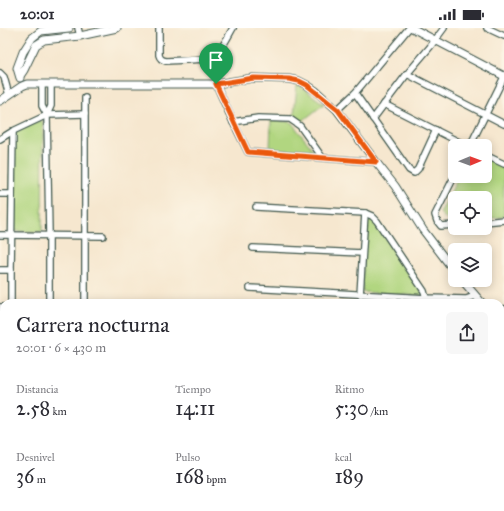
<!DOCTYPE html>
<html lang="es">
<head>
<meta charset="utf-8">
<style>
  :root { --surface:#fff; --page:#f7f7f7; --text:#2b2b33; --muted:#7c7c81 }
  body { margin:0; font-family:"IM FELL Great Primer",serif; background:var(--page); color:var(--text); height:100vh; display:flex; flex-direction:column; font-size:15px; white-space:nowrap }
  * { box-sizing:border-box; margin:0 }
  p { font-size:13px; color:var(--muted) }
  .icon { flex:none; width:22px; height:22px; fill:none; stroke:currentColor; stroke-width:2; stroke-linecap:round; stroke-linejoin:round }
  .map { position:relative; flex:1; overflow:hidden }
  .side { position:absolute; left:0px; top:271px; width:504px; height:212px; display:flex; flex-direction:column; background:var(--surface); border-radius:12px 12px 0 0; box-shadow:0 2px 10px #0003 }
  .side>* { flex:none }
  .needle { width:26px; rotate:89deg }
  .fabs { position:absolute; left:448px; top:111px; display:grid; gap:8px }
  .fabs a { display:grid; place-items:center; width:44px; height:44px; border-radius:6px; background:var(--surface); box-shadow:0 2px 10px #0003; font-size:20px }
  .pin { position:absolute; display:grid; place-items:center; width:34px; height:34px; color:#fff; margin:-41px -17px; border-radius:50% 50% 50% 0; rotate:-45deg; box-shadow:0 0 4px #0007 }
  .pin .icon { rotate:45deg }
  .round { display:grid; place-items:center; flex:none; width:42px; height:42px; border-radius:6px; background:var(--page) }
  .headline { display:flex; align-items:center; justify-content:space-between; height:68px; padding:0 16px }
  h1 { font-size:22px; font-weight:600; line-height:30px }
  .metrics { display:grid; grid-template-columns:repeat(3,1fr); gap:6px; height:68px; padding:4px 16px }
  .metrics div { display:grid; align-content:center }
  .metrics b { font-size:20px; font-weight:600 }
  .metrics small { font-size:11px; font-weight:400 }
  .metrics p { font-size:11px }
  .status { display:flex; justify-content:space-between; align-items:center; height:28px; padding:0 20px; background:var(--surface); direction:ltr }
  .status svg { height:11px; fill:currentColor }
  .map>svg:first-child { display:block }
  .green { fill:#b1d680; stroke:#688a5a }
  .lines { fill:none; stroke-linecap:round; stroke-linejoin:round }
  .minor-casing { stroke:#3f564b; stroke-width:8 }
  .tertiary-casing { stroke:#3f564b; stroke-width:9 }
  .minor { stroke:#fff; stroke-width:5.5 }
  .tertiary { stroke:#fff; stroke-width:7 }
  .route-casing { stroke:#fff; stroke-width:8 }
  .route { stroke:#ea580c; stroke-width:5 }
</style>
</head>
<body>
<div class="status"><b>20:01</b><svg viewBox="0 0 49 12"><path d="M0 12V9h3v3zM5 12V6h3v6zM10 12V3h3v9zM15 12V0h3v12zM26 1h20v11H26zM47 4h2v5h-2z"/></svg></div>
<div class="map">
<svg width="504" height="483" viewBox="0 0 504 483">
  <rect width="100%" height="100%" fill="#fcf5e5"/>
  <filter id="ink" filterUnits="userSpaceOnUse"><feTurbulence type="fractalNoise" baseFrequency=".025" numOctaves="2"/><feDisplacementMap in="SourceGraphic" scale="8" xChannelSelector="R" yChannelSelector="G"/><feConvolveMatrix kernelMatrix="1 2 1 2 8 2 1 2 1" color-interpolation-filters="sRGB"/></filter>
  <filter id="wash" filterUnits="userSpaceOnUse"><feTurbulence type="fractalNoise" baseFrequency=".012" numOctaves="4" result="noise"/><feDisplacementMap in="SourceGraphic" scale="16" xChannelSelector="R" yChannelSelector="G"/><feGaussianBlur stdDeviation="0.9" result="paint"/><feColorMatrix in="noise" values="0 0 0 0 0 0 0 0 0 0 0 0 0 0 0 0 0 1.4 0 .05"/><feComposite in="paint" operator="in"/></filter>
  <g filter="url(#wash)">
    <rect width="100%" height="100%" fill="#f6e7cf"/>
    <g class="green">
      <path d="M 297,57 L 301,59 L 324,76 L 301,94 L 294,87 Z"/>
      <path d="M 41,92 L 43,95 L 42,204 L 10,203 L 11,105 Z"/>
      <path d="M 271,92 L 291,94 L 315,124 L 313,125 L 270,122 Z"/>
      <path d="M 485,128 L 504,138 L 504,189 L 485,191 L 485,170 L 455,170 L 455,193 L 448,193 L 440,185 L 459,148 L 485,148 Z"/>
      <path d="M 368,189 L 375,194 L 422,264 L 421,268 L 362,264 L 365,191 Z"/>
    </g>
  </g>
  <g filter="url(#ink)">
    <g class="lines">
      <defs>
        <g id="minor">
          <path d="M 78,0 L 80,8"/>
          <path d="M 159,0 L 159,27 C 160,31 162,32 166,33 L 207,31 C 219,29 227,10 233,0"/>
          <path d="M 487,0 L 504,8"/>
          <path d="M 0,45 L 4,49 L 9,67"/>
          <path d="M 407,46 L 504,96"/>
          <path d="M 42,56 L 42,78 L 47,87"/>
          <path d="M 216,56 L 233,94 L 248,124 L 376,134"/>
          <path d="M 355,65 L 409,142 L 414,145 L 418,141 L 436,102"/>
          <path d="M 384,76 L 467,118"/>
          <path d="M 337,82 L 355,65 L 409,0"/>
          <path d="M 373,91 L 407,46 L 430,19 L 444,0"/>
          <path d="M 233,94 L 258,90 L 290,91 L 300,98 L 322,129"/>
          <path d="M 0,111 L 13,103 L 47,87 L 85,86"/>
          <path d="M 470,118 L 504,49"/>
          <path d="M 485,127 L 504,136"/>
          <path d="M 455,147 L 435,187 L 437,193 L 441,198 L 455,197"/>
          <path d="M 0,166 L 12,166"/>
          <path d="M 256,179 L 365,185 L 372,188 L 377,193 L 424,263 L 426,270"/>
          <path d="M 485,194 L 504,192"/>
          <path d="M 0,207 L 103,208"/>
          <path d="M 253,220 L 362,225"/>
          <path d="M 0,242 L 11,242"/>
          <path d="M 250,260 L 426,270 L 466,271 L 475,268"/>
          <path d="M 360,267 L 365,185"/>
          <path d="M 11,275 L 11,242 L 13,103"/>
          <path d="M 49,275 L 49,207 L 47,87 L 51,78 L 51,56"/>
          <path d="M 85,275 L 85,70"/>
          <path d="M 0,279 L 4,279"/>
          <path d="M 500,285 L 504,281"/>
          <path d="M 500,344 L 504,341"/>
          <path d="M 500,353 L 504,358"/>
        </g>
        <g id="tertiary">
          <path d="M 412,0 L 504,48"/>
          <path d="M 20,48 L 24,42 L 36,17 L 44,12 L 80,8 L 117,0"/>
          <path d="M 20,50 L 17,40 L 23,24 L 32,10 L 41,3 L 69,0"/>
          <path d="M 0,73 L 22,58 L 27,56 L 216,56 L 253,50 L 289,51 L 299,53 L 307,57 L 316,63 L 337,82 L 376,134 L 395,158 L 423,202 L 455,244"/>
          <path d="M 462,252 L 482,275"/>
          <path d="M 500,296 L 504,301"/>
        </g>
      </defs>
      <use href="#minor" class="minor-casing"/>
      <use href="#tertiary" class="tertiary-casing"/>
      <use href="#minor" class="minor"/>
      <use href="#tertiary" class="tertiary"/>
    </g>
  </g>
  <g class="lines" filter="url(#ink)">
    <defs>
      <path id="route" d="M 254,50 L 289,51 L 299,53 L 307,57 L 338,82 L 376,134 L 248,124 L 216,56 Z"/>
    </defs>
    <use href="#route" class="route-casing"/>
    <use href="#route" class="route"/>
  </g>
</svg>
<div class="fabs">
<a><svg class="needle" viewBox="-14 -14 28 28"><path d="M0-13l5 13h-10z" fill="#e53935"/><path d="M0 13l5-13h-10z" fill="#7c7c81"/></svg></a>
<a><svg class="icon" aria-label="locate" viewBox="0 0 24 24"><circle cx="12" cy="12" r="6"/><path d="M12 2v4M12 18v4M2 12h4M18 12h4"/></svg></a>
<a><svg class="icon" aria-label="layers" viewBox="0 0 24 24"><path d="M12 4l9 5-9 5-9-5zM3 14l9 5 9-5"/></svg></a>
</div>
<div class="pin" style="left:216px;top:56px;background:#1e9e55"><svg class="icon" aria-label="arrive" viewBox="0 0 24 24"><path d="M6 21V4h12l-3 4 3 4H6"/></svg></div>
<section class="side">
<div class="headline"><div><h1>Carrera nocturna</h1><p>20:01 · 6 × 430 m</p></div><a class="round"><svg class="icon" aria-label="share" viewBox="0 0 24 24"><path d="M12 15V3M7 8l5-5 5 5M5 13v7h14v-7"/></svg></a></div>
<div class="metrics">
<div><p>Distancia</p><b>2.58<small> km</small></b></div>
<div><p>Tiempo</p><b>14:11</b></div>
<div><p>Ritmo</p><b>5:30<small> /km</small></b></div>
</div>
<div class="metrics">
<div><p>Desnivel</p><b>36<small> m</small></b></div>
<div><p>Pulso</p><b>168<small> bpm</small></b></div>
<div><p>kcal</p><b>189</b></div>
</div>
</section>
</div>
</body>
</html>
